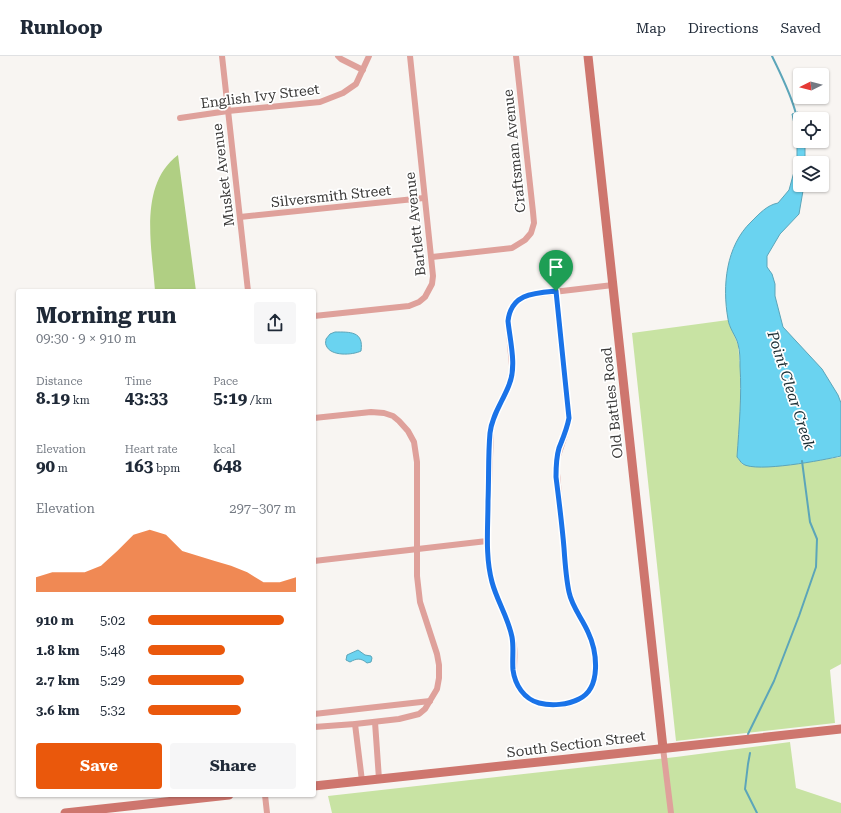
<!DOCTYPE html>
<html lang="en">
<head>
<meta charset="utf-8">
<style>
  :root { --surface:#fff; --page:#f6f6f7; --text:#1f2937; --muted:#747a83; --line:#e0e1e3; --accent:#ea580c }
  body { margin:0; font-family:"Roboto Serif",serif; background:var(--page); color:var(--text); height:100vh; display:flex; flex-direction:column; font-size:15px; white-space:nowrap }
  * { box-sizing:border-box; margin:0 }
  p { font-size:13px; color:var(--muted) }
  .icon { flex:none; width:22px; height:22px; fill:none; stroke:currentColor; stroke-width:2; stroke-linecap:round; stroke-linejoin:round }
  .map { position:relative; flex:1; overflow:hidden }
  .sheet { position:absolute; left:16px; top:233px; width:300px; height:508px; display:flex; flex-direction:column; background:var(--surface); border-radius:4px; box-shadow:0 1px 3px #0004 }
  .sheet>* { flex:none }
  .needle { width:26px; rotate:264deg }
  .fabs { position:absolute; left:793px; top:12px; display:grid; gap:8px }
  .fabs a { display:grid; place-items:center; width:36px; height:36px; border-radius:4px; background:var(--surface); box-shadow:0 1px 3px #0004; font-size:20px }
  .pin { position:absolute; display:grid; place-items:center; width:34px; height:34px; color:#fff; margin:-41px -17px; border-radius:50% 50% 50% 0; rotate:-45deg; box-shadow:0 0 4px #0007 }
  .pin .icon { rotate:45deg }
  .round { display:grid; place-items:center; flex:none; width:42px; height:42px; border-radius:4px; background:var(--page) }
  .headline { display:flex; align-items:center; justify-content:space-between; height:68px; padding:0 20px }
  h1 { font-size:22px; font-weight:700; line-height:30px }
  .stats { display:grid; grid-template-columns:repeat(3,1fr); gap:6px; height:68px; padding:4px 20px }
  .stats div { display:grid; align-content:center }
  .stats b { font-size:17px; font-weight:700 }
  .stats small { font-size:11px; font-weight:400 }
  .stats p { font-size:11px }
  .chart { height:112px; padding:8px 20px }
  .chart p { display:flex; justify-content:space-between }
  .chart svg { width:100%; height:72px; margin-top:4px; fill:var(--accent); opacity:.7 }
  .cta { display:flex; gap:8px; margin-top:auto; padding:8px 20px }
  .cta a { flex:1; height:46px; border-radius:4px; background:var(--accent); color:#fff; font-size:16px; font-weight:700; line-height:46px; text-align:center }
  .cta a+a { background:var(--page); color:var(--text) }
  ul { padding:0 20px; list-style:none; font-size:13px }
  li { display:grid; grid-template-columns:64px 48px 1fr; align-items:center; height:30px }
  li i { height:10px; border-radius:5px; background:var(--accent) }
  header { display:flex; align-items:center; gap:24px; box-sizing:border-box; height:56px; padding:0 20px; background:var(--surface); border-bottom:1px solid var(--line) }
  header strong { font-size:19px }
  nav { display:flex; gap:22px; margin-inline-start:auto; font-size:14px }
  .map>svg:first-child { display:block }
  .green { fill:#c8e3a3 }
  .forest { fill:#b0cf83 }
  .water { fill:#6ad3f0; stroke:#5ca5b9 }
  .lines { fill:none; stroke-linecap:round; stroke-linejoin:round }
  .stream { stroke:#5ca5b9; stroke-width:2 }
  .street { stroke:#dfa19b; stroke-width:6 }
  .secondary { stroke:#ce766e; stroke-width:9 }
  .route-casing { stroke:#fff; stroke-width:8 }
  .route { stroke:#1a73e8; stroke-width:5 }
  .labels { text-anchor:middle; stroke-width:3.5; stroke-linejoin:round; paint-order:stroke }
  .street-label { font-size:14px; fill:#3c3b3a; stroke:#fff }
  .water-label { font-size:15px; font-style:italic; fill:#1a2d33; stroke:#fff }
</style>
</head>
<body>
<header>
<strong>Runloop</strong>
<nav><a>Map</a><a>Directions</a><a>Saved</a></nav>
</header>
<div class="map">
<svg width="841" height="757" viewBox="0 0 841 757">
  <rect width="100%" height="100%" fill="#f8f5f2"/>
  <g class="green">
    <path d="M 728,264 L 738,289 L 740,310 L 740,358 L 737,401 L 743,409 L 788,409 L 841,401 L 841,608 L 830,614 L 835,667 L 676,685 L 632,277 Z"/>
    <path d="M 790,686 L 796,732 L 841,747 L 841,757 L 332,757 L 328,740 L 676,701 Z"/>
  </g>
  <path class="forest" d="M 178,99 L 196,235 L 155,235 C 152,191 138,129 178,99 Z"/>
  <g class="water">
    <path d="M 798,56 L 800,63 L 800,85 L 805,85 L 805,107 L 800,107 L 800,129 L 804,129 L 799,158 L 780,178 L 767,200 L 767,211 L 772,218 L 775,228 L 775,240 L 783,271 L 822,313 L 838,339 L 841,347 L 841,400 C 824,404 756,417 743,408 C 741,407 739,403 737,401 C 739,371 742,340 740,310 C 740,303 740,295 738,288 C 736,280 729,272 728,263 C 722,230 726,190 751,166 C 759,158 767,149 778,147 L 789,134 L 797,105 L 797,83 L 792,58 Z"/>
    <path d="M 335,276 C 350,276 364,275 361,295 C 353,299 330,301 326,289 C 325,287 326,285 326,283 L 330,278 Z"/>
    <path d="M 358,594 L 365,599 L 371,600 L 372,602 L 371,606 L 367,607 C 361,602 357,602 350,606 L 346,604 L 347,599 Z"/>
  </g>
  <g class="lines">
    <g class="stream">
      <path d="M 772,0 C 781,19 791,38 796,58"/>
      <path d="M 748,678 L 774,625 L 799,560 L 816,511 L 817,483 L 810,466 L 802,405"/>
      <path d="M 750,697 L 748,708 L 745,733 L 757,757"/>
    </g>
    <g class="street">
      <path d="M 222,0 L 248,235"/>
      <path d="M 338,0 L 341,3 L 363,14"/>
      <path d="M 180,62 L 228,55 L 320,46 L 343,37 L 356,28 L 369,0"/>
      <path d="M 240,161 L 424,142"/>
      <path d="M 432,201 L 512,192 L 525,184 L 531,177 L 534,167 L 533,156 L 516,0"/>
      <path d="M 314,260 L 409,250 L 419,246 L 425,241 L 432,228 L 433,220 L 410,0"/>
      <path d="M 314,362 L 371,356 L 384,357 L 393,360 L 399,365 L 408,375 L 414,386 L 417,406 L 417,520 L 420,546 L 437,598 L 439,609 L 439,622 L 437,633 L 425,653 L 419,658 L 399,663 L 355,668 L 314,671"/>
      <path d="M 487,485 C 488,499 488,514 492,527 C 499,549 511,568 514,590 C 516,606 510,620 520,634 C 535,654 576,654 590,634 C 595,627 595,619 595,611 C 595,600 594,588 589,578 C 581,558 570,548 567,525 L 556,407 C 560,391 567,378 569,362 L 556,235"/>
      <path d="M 314,505 L 487,485 L 491,374 L 497,353 L 509,330 L 512,320 L 512,310 L 508,265 L 509,259 L 515,247 L 521,242 L 528,239 L 613,229"/>
      <path d="M 314,658 L 430,645"/>
      <path d="M 375,666 L 379,723"/>
      <path d="M 355,668 L 362,725"/>
      <path d="M 663,692 L 671,757"/>
      <path d="M 265,739 L 267,757"/>
    </g>
    <g class="secondary">
      <path d="M 588,0 L 663,692"/>
      <path d="M 314,730 C 490,711 665,693 841,673"/>
      <path d="M 65,757 L 229,739"/>
    </g>
  </g>
  <g class="lines">
    <defs>
      <path id="route" d="M 556,235 L 569,362 C 567,373 563,382 559,392 C 556,402 556,411 556,421 C 559,445 562,468 564,492 C 565,507 566,522 569,536 C 572,551 582,562 588,576 C 597,595 602,632 579,643 C 568,649 551,650 539,647 C 524,643 515,629 513,614 C 512,603 514,592 512,581 C 508,561 497,545 492,526 C 485,500 488,472 488,445 C 489,422 488,399 490,377 C 492,359 503,345 509,329 C 517,310 510,285 508,265 C 511,238 533,237 556,235 Z"/>
    </defs>
    <use href="#route" class="route-casing"/>
    <use href="#route" class="route"/>
  </g>
  <g class="labels">
    <g class="street-label">
      <text transform="translate(260 40) rotate(-7)" y="5">English Ivy Street</text>
      <text transform="translate(514 95) rotate(-96)" y="5">Craftsman Avenue</text>
      <text transform="translate(223 119) rotate(-97)" y="5">Musket Avenue</text>
      <text transform="translate(331 140) rotate(-6)" y="5">Silversmith Street</text>
      <text transform="translate(415 168) rotate(-96)" y="5">Bartlett Avenue</text>
      <text transform="translate(612 347) rotate(-96)" y="5">Old Battles Road</text>
      <text transform="translate(576 688) rotate(-7)" y="5">South Section Street</text>
    </g>
    <g class="water-label">
      <text transform="translate(791 334) rotate(72)" y="5">Point Clear Creek</text>
    </g>
  </g>
</svg>
<div class="fabs">
<a><svg class="needle" viewBox="-14 -14 28 28"><path d="M0-13l5 13h-10z" fill="#e53935"/><path d="M0 13l5-13h-10z" fill="#747a83"/></svg></a>
<a><svg class="icon" aria-label="locate" viewBox="0 0 24 24"><circle cx="12" cy="12" r="6"/><path d="M12 2v4M12 18v4M2 12h4M18 12h4"/></svg></a>
<a><svg class="icon" aria-label="layers" viewBox="0 0 24 24"><path d="M12 4l9 5-9 5-9-5zM3 14l9 5 9-5"/></svg></a>
</div>
<div class="pin" style="left:556px;top:235px;background:#1e9e55"><svg class="icon" aria-label="arrive" viewBox="0 0 24 24"><path d="M6 21V4h12l-3 4 3 4H6"/></svg></div>
<section class="sheet">
<div class="headline"><div><h1>Morning run</h1><p>09:30 · 9 × 910 m</p></div><a class="round"><svg class="icon" aria-label="share" viewBox="0 0 24 24"><path d="M12 15V3M7 8l5-5 5 5M5 13v7h14v-7"/></svg></a></div>
<div class="stats">
<div><p>Distance</p><b>8.19<small> km</small></b></div>
<div><p>Time</p><b>43:33</b></div>
<div><p>Pace</p><b>5:19<small> /km</small></b></div>
</div>
<div class="stats">
<div><p>Elevation</p><b>90<small> m</small></b></div>
<div><p>Heart rate</p><b>163<small> bpm</small></b></div>
<div><p>kcal</p><b>648</b></div>
</div>
<div class="chart"><p><span>Elevation</span>297–307 m</p>
<svg viewBox="0 0 160 44" preserveAspectRatio="none"><path d="M0 44V35L10 32L20 32L30 32L40 28L50 19L60 9L70 6L80 9L90 19L100 22L110 25L120 28L130 32L140 38L150 38L160 35V44z"/></svg>
</div>
<ul>
<li><b>910 m</b>5:02<i style="width:92%"></i></li>
<li><b>1.8 km</b>5:48<i style="width:52%"></i></li>
<li><b>2.7 km</b>5:29<i style="width:65%"></i></li>
<li><b>3.6 km</b>5:32<i style="width:63%"></i></li>
</ul>
<div class="cta"><a>Save</a><a>Share</a></div>
</section>
</div>
</body>
</html>
